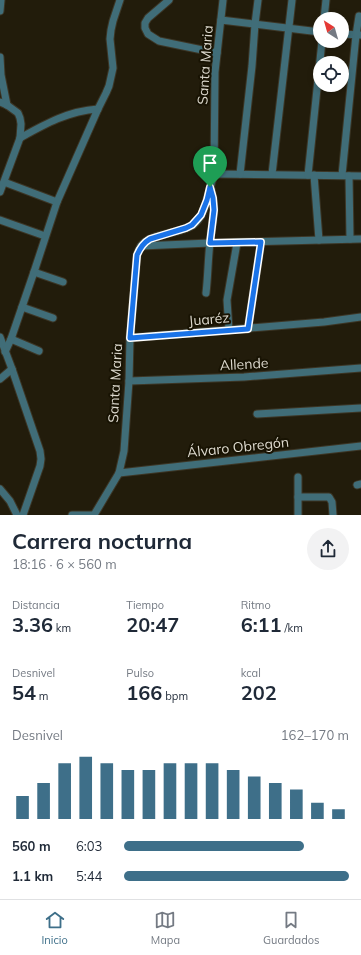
<!DOCTYPE html>
<html lang="es">
<head>
<meta charset="utf-8">
<style>
  :root { --surface:#fff; --page:#f2f2f3; --text:#1f2937; --muted:#747a83; --line:#e0e1e3; --accent:#3e6f89 }
  body { margin:0; font-family:Mulish,sans-serif; background:var(--page); color:var(--text); height:100vh; display:flex; flex-direction:column; font-size:15px; white-space:nowrap }
  * { box-sizing:border-box; margin:0 }
  p { font-size:13px; color:var(--muted) }
  .icon { flex:none; width:22px; height:22px; fill:none; stroke:currentColor; stroke-width:2; stroke-linecap:round; stroke-linejoin:round }
  .map { position:relative; height:515px; overflow:hidden }
  .drawer { display:flex; flex-direction:column; background:var(--surface); flex:1 }
  .drawer>* { flex:none }
  .needle { width:26px; rotate:323deg }
  .tools { position:absolute; left:313px; top:12px; display:grid; gap:8px }
  .tools a { display:grid; place-items:center; width:36px; height:36px; border-radius:50%; background:var(--surface); box-shadow:0 2px 6px #0003; font-size:20px }
  .pin { position:absolute; display:grid; place-items:center; width:34px; height:34px; color:#fff; margin:-41px -17px; border-radius:50% 50% 50% 0; rotate:-45deg; box-shadow:0 0 4px #0007 }
  .pin .icon { rotate:45deg }
  .round { display:grid; place-items:center; flex:none; width:42px; height:42px; border-radius:21px; background:var(--page) }
  .overview { display:flex; align-items:center; justify-content:space-between; height:68px; padding:0 12px }
  h1 { font-size:22px; font-weight:700; line-height:30px }
  .figures { display:grid; grid-template-columns:repeat(3,1fr); gap:6px; height:68px; padding:4px 12px }
  .figures div { display:grid; align-content:center }
  .figures b { font-size:20px; font-weight:700 }
  .figures small { font-size:11px; font-weight:400 }
  .figures p { font-size:11px }
  .chart { height:112px; padding:8px 12px }
  .chart p { display:flex; justify-content:space-between }
  .chart svg { width:100%; height:72px; margin-top:4px; stroke:var(--accent); stroke-width:6 }
  ul { padding:0 12px; list-style:none; font-size:13px }
  li { display:grid; grid-template-columns:64px 48px 1fr; align-items:center; height:30px }
  li i { height:10px; border-radius:5px; background:var(--accent) }
  .dock { display:flex; justify-content:space-around; align-items:center; height:56px; border-top:1px solid var(--line); background:var(--surface); font-size:11px; color:var(--muted) }
  .dock a { display:grid; justify-items:center; gap:2px }
  .dock .active { color:var(--accent) }
  .map>svg:first-child { display:block }
  .lines { fill:none; stroke-linecap:round; stroke-linejoin:round }
  .minor-casing { stroke:#3c3626; stroke-width:9 }
  .minor { stroke:#406d78; stroke-width:7 }
  .route-casing { stroke:#fff; stroke-width:8 }
  .route { stroke:#1a73e8; stroke-width:5 }
  .labels { text-anchor:middle; stroke-width:4; stroke-linejoin:round; paint-order:stroke }
  .street-label { font-size:14px; fill:#ddd9ce; stroke:#181303 }
</style>
</head>
<body>
<div class="map">
<svg width="361" height="515" viewBox="0 0 361 515">
  <rect width="100%" height="100%" fill="#221c0b"/>
  <g class="lines">
    <defs>
      <g id="minor">
        <path d="M 169,0 L 148,18 L 145,23 L 145,28 L 148,34 L 159,41 L 217,53"/>
        <path d="M 0,11 L 1,0"/>
        <path d="M 324,19 L 326,0"/>
        <path d="M 221,20 L 320,32"/>
        <path d="M 342,34 L 360,35"/>
        <path d="M 0,57 L 1,75 L 7,105"/>
        <path d="M 0,102 L 7,105 L 18,113 L 20,118 L 21,124 L 20,138 L 0,192"/>
        <path d="M 20,138 C 45,124 68,111 98,109"/>
        <path d="M 214,174 L 361,176"/>
        <path d="M 240,174 L 252,66 L 255,24 L 258,0"/>
        <path d="M 272,174 L 292,0"/>
        <path d="M 308,175 L 322,41"/>
        <path d="M 314,175 L 319,240"/>
        <path d="M 342,175 L 356,35 L 359,16"/>
        <path d="M 349,176 L 350,239"/>
        <path d="M 4,182 L 57,202"/>
        <path d="M 0,220 L 45,236"/>
        <path d="M 141,246 L 210,243 L 361,239"/>
        <path d="M 34,272 L 63,282"/>
        <path d="M 206,293 C 208,276 208,259 210,242 C 212,222 217,210 211,189"/>
        <path d="M 22,307 L 53,318"/>
        <path d="M 248,329 L 261,242"/>
        <path d="M 229,330 L 227,300 L 237,243"/>
        <path d="M 0,337 L 12,369 L 40,451 L 41,459 L 40,466 L 23,515"/>
        <path d="M 130,338 L 324,322 L 361,317"/>
        <path d="M 11,339 L 39,351"/>
        <path d="M 5,352 L 11,339 L 34,272 L 57,202 L 98,109 L 106,93 L 109,86 L 113,68 L 110,39 L 111,30 L 113,21 L 120,0"/>
        <path d="M 0,379 L 12,369"/>
        <path d="M 129,381 L 244,377 L 361,368"/>
        <path d="M 257,414 L 361,408"/>
        <path d="M 119,473 L 361,446"/>
        <path d="M 298,477 L 298,515"/>
        <path d="M 357,485 L 361,484"/>
        <path d="M 0,489 L 10,501 L 17,515"/>
        <path d="M 298,497 L 329,497 L 332,502 L 333,515"/>
        <path d="M 72,515 L 94,515"/>
        <path d="M 94,515 L 119,473 L 124,451 L 129,381 L 130,338 L 137,255 C 138,252 139,249 141,246 C 150,233 180,234 193,225 C 204,217 206,201 210,189 C 211,183 213,179 214,174 L 215,72 L 223,0"/>
      </g>
    </defs>
    <use href="#minor" class="minor-casing"/>
    <use href="#minor" class="minor"/>
  </g>
  <g class="lines">
    <defs>
      <path id="route" d="M 210,187 L 213,198 L 214,210 L 210,243 L 261,242 L 248,329 L 130,338 L 137,255 C 140,248 143,243 150,239 L 186,228 L 192,225 L 201,215 L 207,200 Z"/>
    </defs>
    <use href="#route" class="route-casing"/>
    <use href="#route" class="route"/>
  </g>
  <g class="labels">
    <g class="street-label">
      <text transform="translate(205 65) rotate(-86)" y="5">Santa Maria</text>
      <text transform="translate(209 319) rotate(-5)" y="5">Juaréz</text>
      <text transform="translate(244 364) rotate(-3)" y="5">Allende</text>
      <text transform="translate(115 383) rotate(-87)" y="5">Santa Maria</text>
      <text transform="translate(238 447) rotate(-6)" y="5">Álvaro Obregón</text>
    </g>
  </g>
</svg>
<div class="tools">
<a><svg class="needle" viewBox="-14 -14 28 28"><path d="M0-13l5 13h-10z" fill="#e53935"/><path d="M0 13l5-13h-10z" fill="#747a83"/></svg></a>
<a><svg class="icon" aria-label="locate" viewBox="0 0 24 24"><circle cx="12" cy="12" r="6"/><path d="M12 2v4M12 18v4M2 12h4M18 12h4"/></svg></a>
</div>
<div class="pin" style="left:210px;top:187px;background:#1e9e55"><svg class="icon" aria-label="arrive" viewBox="0 0 24 24"><path d="M6 21V4h12l-3 4 3 4H6"/></svg></div>
</div>
<section class="drawer">
<div class="overview"><div><h1>Carrera nocturna</h1><p>18:16 · 6 × 560 m</p></div><a class="round"><svg class="icon" aria-label="share" viewBox="0 0 24 24"><path d="M12 15V3M7 8l5-5 5 5M5 13v7h14v-7"/></svg></a></div>
<div class="figures">
<div><p>Distancia</p><b>3.36<small> km</small></b></div>
<div><p>Tiempo</p><b>20:47</b></div>
<div><p>Ritmo</p><b>6:11<small> /km</small></b></div>
</div>
<div class="figures">
<div><p>Desnivel</p><b>54<small> m</small></b></div>
<div><p>Pulso</p><b>166<small> bpm</small></b></div>
<div><p>kcal</p><b>202</b></div>
</div>
<div class="chart"><p><span>Desnivel</span>162–170 m</p>
<svg viewBox="0 0 160 44" preserveAspectRatio="none"><path d="M5 44V30M15 44V22M25 44V10M35 44V6M45 44V10M55 44V14M65 44V14M75 44V10M85 44V10M95 44V10M105 44V14M115 44V18M125 44V22M135 44V26M145 44V34M155 44V38"/></svg>
</div>
<ul>
<li><b>560 m</b>6:03<i style="width:80%"></i></li>
<li><b>1.1 km</b>5:44<i style="width:100%"></i></li>
</ul>
</section>
<nav class="dock">
<a class="active"><svg class="icon" aria-label="home" viewBox="0 0 24 24"><path d="M3 11l9-7 9 7M6 9v11h12V9"/></svg>Inicio</a>
<a><svg class="icon" aria-label="map" viewBox="0 0 24 24"><path d="M3 6l6-2 6 2 6-2v14l-6 2-6-2-6 2zM9 4v14M15 6v14"/></svg>Mapa</a>
<a><svg class="icon" aria-label="saved" viewBox="0 0 24 24"><path d="M7 4h10v16l-5-4-5 4z"/></svg>Guardados</a>
</nav>
</body>
</html>
